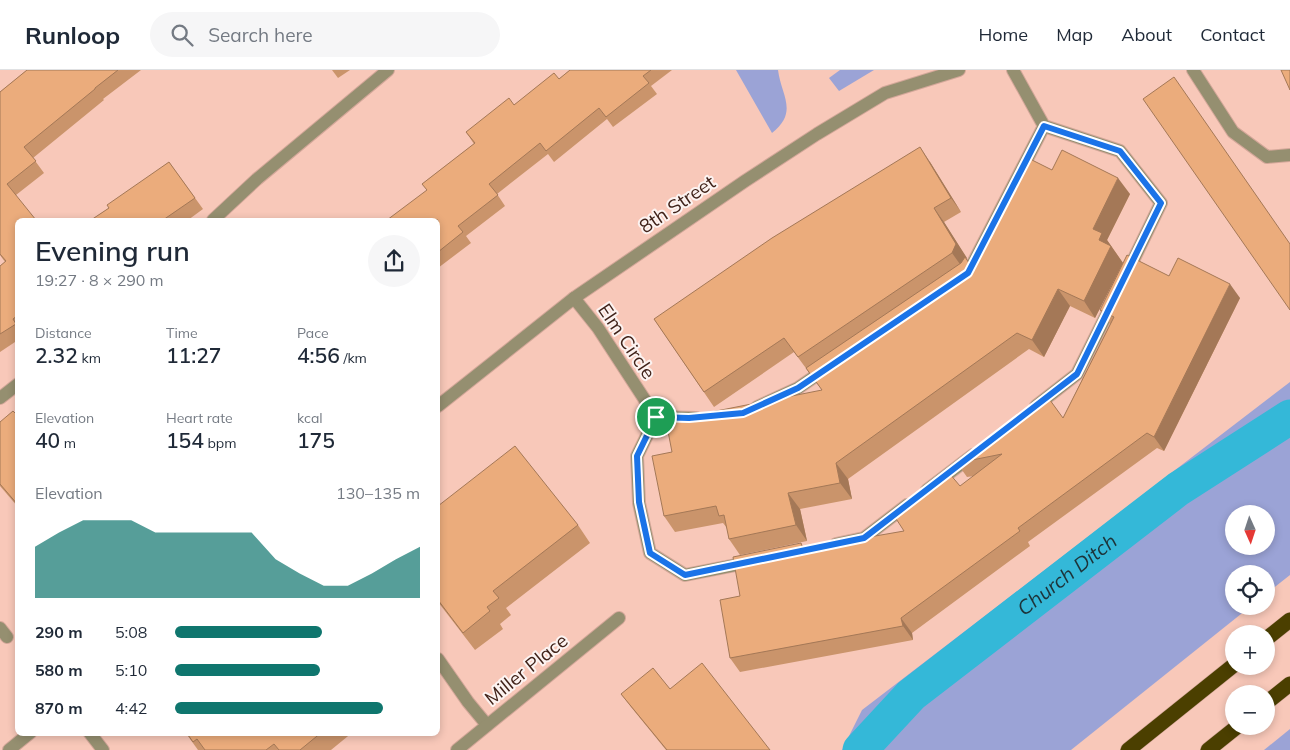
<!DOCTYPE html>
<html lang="en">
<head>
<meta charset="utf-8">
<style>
  :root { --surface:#fff; --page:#f6f6f7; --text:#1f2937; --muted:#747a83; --line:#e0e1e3; --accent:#0f766e }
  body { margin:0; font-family:Mulish,sans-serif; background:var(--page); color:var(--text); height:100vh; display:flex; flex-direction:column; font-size:19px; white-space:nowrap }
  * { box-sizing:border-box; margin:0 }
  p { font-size:16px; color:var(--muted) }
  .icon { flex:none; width:28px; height:28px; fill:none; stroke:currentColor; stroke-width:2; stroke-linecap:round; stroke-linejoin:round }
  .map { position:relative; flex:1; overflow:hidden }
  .sheet { position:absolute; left:15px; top:148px; width:425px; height:518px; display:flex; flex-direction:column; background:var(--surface); border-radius:8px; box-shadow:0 2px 8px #0003 }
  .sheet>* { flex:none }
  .needle { width:32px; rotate:177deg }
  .fabs { position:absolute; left:1225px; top:435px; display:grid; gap:10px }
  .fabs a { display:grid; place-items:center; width:50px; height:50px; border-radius:50%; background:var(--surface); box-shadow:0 2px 8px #0003; font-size:25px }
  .pin { position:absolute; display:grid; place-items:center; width:42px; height:42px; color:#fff; margin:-21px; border:2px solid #fff; border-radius:50%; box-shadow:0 1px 5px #0007 }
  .round { display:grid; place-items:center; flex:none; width:52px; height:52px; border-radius:26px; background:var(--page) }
  .summary { display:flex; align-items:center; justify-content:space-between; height:85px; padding:0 20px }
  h1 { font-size:28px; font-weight:600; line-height:38px }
  .stats { display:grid; grid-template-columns:repeat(3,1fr); gap:8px; height:85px; padding:5px 20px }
  .stats div { display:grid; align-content:center }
  .stats b { font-size:21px; font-weight:600 }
  .stats small { font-size:14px; font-weight:400 }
  .stats p { font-size:14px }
  .chart { height:140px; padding:10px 20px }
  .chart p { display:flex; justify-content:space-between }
  .chart svg { width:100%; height:90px; margin-top:5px; fill:var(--accent); opacity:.7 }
  ul { padding:0 20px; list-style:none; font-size:16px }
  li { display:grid; grid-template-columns:80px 60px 1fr; align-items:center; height:38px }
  li i { height:12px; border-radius:6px; background:var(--accent) }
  header { display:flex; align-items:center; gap:30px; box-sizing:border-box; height:70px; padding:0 25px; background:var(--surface); border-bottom:1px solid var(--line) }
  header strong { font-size:24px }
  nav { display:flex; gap:28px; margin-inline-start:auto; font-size:18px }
  .search { width:350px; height:45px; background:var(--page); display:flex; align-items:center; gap:12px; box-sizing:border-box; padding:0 18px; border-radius:28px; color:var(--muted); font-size:19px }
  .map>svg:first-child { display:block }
  .green { fill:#9ba3d6; fill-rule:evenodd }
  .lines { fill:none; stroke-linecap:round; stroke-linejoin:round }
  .canal { stroke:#34b8d8; stroke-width:35 }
  .minor-casing { stroke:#d3a799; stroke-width:14 }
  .highway-casing { stroke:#d3a799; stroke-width:16 }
  .minor { stroke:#958f70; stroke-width:12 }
  .highway { stroke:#4b3f00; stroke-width:15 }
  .wall { fill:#ca946b }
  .shaded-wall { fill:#a47857 }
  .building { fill:#ebac7c; stroke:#a47857 }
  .route-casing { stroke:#fff; stroke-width:10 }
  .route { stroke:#1a73e8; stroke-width:6 }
  .labels { text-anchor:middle; stroke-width:4; stroke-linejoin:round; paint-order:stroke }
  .street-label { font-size:19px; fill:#402219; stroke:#fcf3f1 }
  .water-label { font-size:20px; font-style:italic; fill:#1d3339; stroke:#fcf3f1 }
</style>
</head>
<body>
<header>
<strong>Runloop</strong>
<div class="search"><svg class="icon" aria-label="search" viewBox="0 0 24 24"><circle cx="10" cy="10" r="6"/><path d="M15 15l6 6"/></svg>Search here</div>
<nav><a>Home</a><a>Map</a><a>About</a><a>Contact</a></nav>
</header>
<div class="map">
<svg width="1290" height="680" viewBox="0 0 1290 680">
  <rect width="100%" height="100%" fill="#f8c8b9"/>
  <g class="green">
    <path d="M 736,0 L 778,0 C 781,25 799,42 772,63 Z"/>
    <path d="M 840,0 L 874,0 L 839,21 L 829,8 Z"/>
    <path d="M 1290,312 L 1290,505 L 1266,524 L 1266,504 L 1234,504 L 1234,536 L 1251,536 L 1071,680 L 842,680 L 862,640 ZM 1234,444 L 1266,444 L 1266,476 L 1234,476 Z"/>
    <path d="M 1290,659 L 1290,680 L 1264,680 Z"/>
  </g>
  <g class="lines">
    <path class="canal" id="s1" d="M 860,680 L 911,625 L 1178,419 L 1290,347"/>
    <defs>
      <g id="minor">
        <path d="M 1013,0 L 1044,56 L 1120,81 L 1161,133 L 1127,203"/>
        <path d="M 1193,0 L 1233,62 L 1267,87 L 1290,85"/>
        <path d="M 213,150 L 257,109 L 388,0"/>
        <path d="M 961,207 L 968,203 L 1044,56"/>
        <path d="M 574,228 L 598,258 L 656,347 L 637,386 L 639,433 L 650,483 L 685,505 L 751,492"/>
        <path d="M 0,328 L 18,314"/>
        <path d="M 438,336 L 574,228 L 745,111 L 817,64 L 885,23 L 959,0"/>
        <path d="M 1036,336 L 1077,304 L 1113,232"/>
        <path d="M 757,337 L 798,318 L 827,298"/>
        <path d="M 656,347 L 696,348"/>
        <path d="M 927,420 L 973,385"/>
        <path d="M 836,474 L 864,468 L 907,435"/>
        <path d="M 0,558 L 7,567"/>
        <path d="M 438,589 L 468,632 L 487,655"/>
        <path d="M 89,662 L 103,680"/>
        <path d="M 9,680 L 31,662"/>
        <path d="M 457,680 L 619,548"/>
      </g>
      <g id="highway">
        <path d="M 1266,569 L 1290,550"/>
        <path d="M 1266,633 L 1290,614"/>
        <path d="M 1128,680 L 1234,595"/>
        <path d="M 1208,680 L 1238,656"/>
      </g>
    </defs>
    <use href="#minor" class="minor-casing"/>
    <use href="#highway" class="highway-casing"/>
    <use href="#minor" class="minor"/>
    <use href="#highway" class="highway"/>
  </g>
  <g class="wall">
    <path d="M 27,0 L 141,0 L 103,29 L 104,30 L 33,88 L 44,103 L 16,125 L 18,150 L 18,270 L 0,282 L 0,196 L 5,192 L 0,185 L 0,22 Z"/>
    <path d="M 332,0 L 350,0 L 338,8 Z"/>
    <path d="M 570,0 L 672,0 L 651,16 L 657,24 L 613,57 L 607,49 L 554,92 L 548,84 L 497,124 L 505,136 L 466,166 L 471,173 L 438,198 L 438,150 L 427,120 L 422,114 L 474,74 L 466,62 L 559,9 Z"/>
    <path d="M 169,92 L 203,139 L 188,150 L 91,150 L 109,138 Z"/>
    <path d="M 930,92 L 961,142 L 944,152 L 973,199 L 1052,100 L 1130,124 L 1107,170 L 1123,193 L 1095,248 L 1070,236 L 1044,287 L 1029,279 L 848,409 L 852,429 L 800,439 L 807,471 L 740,485 L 729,469 L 727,458 L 723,453 L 675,462 L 664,446 L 672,382 L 822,320 L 794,282 L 714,337 L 654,249 Z"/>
    <path d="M 1169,206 L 1240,228 L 1164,381 L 1157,378 L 1028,472 L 1030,476 L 912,563 L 913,570 L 740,602 L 730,588 L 740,526 L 801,473 L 805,479 L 854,472 L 904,461 L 974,406 L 967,407 L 957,393 L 1063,348 L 1110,254 L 1100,240 Z"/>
    <path d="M 18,346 L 18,437 L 0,416 L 0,352 Z"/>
    <path d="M 438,436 L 578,455 L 590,473 L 506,538 L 511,545 L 500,554 L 503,559 L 475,580 L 438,532 Z"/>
    <path d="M 621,624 L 770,680 L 666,680 L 631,637 Z"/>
    <path d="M 185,662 L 353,662 L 331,680 L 198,680 Z"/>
  </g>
  <g class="shaded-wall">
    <path d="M 920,77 L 930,92 L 961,142 L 951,128 Z"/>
    <path d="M 1118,108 L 1130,124 L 1107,170 L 1123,193 L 1095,248 L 1084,231 L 1099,170 L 1093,159 Z"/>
    <path d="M 934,138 L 944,152 L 967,188 L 966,189 L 984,216 L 962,197 L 952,183 Z"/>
    <path d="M 1230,214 L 1240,228 L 1164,381 L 1154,367 Z"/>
    <path d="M 1058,219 L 1070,236 L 1044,287 L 1032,270 Z"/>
    <path d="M 836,393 L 848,409 L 852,429 L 840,413 Z"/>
    <path d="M 788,423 L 800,439 L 807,471 L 796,455 Z"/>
    <path d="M 901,548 L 912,563 L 913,570 L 903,556 Z"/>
  </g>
  <g class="building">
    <path d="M 27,0 L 118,0 L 95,18 L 95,19 L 24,77 L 36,91 L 7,114 L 36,150 L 18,150 L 18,245 L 13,249 L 16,254 L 0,264 L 0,196 L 6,191 L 0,184 L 0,22 Z"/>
    <path d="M 570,0 L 651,0 L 643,6 L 649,13 L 606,47 L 599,38 L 546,81 L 540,73 L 489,114 L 498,125 L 458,156 L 463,162 L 438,182 L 438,150 L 387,150 L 427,120 L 422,114 L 475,73 L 466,62 L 509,28 L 514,35 L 554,3 L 559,9 Z"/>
    <path d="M 1281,0 L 1290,0 L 1290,20 Z"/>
    <path d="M 1174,7 L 1290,174 L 1290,240 L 1143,29 Z"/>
    <path d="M 920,77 L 951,128 L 934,138 L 956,174 L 952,183 L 798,287 L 784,268 L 704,322 L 654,249 L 772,168 Z"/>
    <path d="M 1062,80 L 1118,108 L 1093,159 L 1102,163 L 1099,170 L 1111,176 L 1084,231 L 1058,219 L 1032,270 L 1017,263 L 836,393 L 840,413 L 788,423 L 796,455 L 729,469 L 724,445 L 719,446 L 716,436 L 664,446 L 652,386 L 672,382 L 666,351 L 822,320 L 806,298 L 961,193 L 965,187 L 973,199 L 1028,88 L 1052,100 Z"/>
    <path d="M 169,92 L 195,128 L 163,150 L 91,150 L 109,138 L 107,135 Z"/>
    <path d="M 1127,185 L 1169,206 L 1178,188 L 1230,214 L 1154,367 L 1147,363 L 1018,458 L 1020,461 L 901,548 L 903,556 L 730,588 L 720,530 L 740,526 L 733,487 L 801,473 L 803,480 L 853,470 L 853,473 L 858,469 L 904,461 L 893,444 L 949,403 L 960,416 L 1002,384 L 957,393 L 1047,326 L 1063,348 L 1114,247 L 1100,240 Z"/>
    <path d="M 13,341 L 18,346 L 18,435 L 0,414 L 0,352 Z"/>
    <path d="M 515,376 L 578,455 L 493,521 L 499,528 L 487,537 L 490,541 L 463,563 L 438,530 L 438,436 Z"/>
    <path d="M 702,593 L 770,680 L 667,680 L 621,624 L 653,598 L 670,619 Z"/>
    <path d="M 186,662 L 322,662 L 300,680 L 279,680 L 274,674 L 266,680 L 205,680 L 197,669 L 193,672 Z"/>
  </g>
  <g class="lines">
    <defs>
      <path id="route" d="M 1044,56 L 1120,81 L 1161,133 L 1077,304 L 864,468 L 685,505 L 650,483 L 639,432 L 637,386 L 656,347 L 689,348 L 743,343 L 798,318 L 968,203 Z"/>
    </defs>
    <use href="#route" class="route-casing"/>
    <use href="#route" class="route"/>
  </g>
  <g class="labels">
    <g class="street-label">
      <text transform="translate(677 134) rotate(-34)" y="7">8th Street</text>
      <text transform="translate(627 271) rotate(56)" y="7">Elm Circle</text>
      <text transform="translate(526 599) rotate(-39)" y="7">Miller Place</text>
    </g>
    <g class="water-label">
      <text dy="7" stroke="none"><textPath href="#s1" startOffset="272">Church Ditch</textPath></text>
    </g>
  </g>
</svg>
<div class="fabs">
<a><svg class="needle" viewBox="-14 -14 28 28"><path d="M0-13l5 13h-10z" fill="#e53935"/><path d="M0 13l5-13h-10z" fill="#747a83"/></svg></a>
<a><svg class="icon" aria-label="locate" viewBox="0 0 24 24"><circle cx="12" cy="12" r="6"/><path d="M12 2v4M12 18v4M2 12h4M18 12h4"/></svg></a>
<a>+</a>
<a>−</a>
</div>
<div class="pin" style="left:656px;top:347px;background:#1e9e55"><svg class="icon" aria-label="arrive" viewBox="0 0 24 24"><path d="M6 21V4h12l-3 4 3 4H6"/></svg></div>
<section class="sheet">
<div class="summary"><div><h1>Evening run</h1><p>19:27 · 8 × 290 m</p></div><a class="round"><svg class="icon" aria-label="share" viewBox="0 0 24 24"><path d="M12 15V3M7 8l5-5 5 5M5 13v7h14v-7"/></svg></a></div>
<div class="stats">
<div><p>Distance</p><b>2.32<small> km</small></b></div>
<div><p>Time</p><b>11:27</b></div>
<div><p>Pace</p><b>4:56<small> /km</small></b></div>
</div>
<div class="stats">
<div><p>Elevation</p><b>40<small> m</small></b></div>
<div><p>Heart rate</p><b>154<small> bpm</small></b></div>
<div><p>kcal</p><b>175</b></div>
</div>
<div class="chart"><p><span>Elevation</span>130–135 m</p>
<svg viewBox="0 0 160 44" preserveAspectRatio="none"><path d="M0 44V19L10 12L20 6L30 6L40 6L50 12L60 12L70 12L80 12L90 12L100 25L110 32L120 38L130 38L140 32L150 25L160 19V44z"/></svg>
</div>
<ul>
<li><b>290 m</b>5:08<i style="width:60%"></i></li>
<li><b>580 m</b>5:10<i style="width:59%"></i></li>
<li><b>870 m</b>4:42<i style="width:85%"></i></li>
</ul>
</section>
</div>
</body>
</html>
